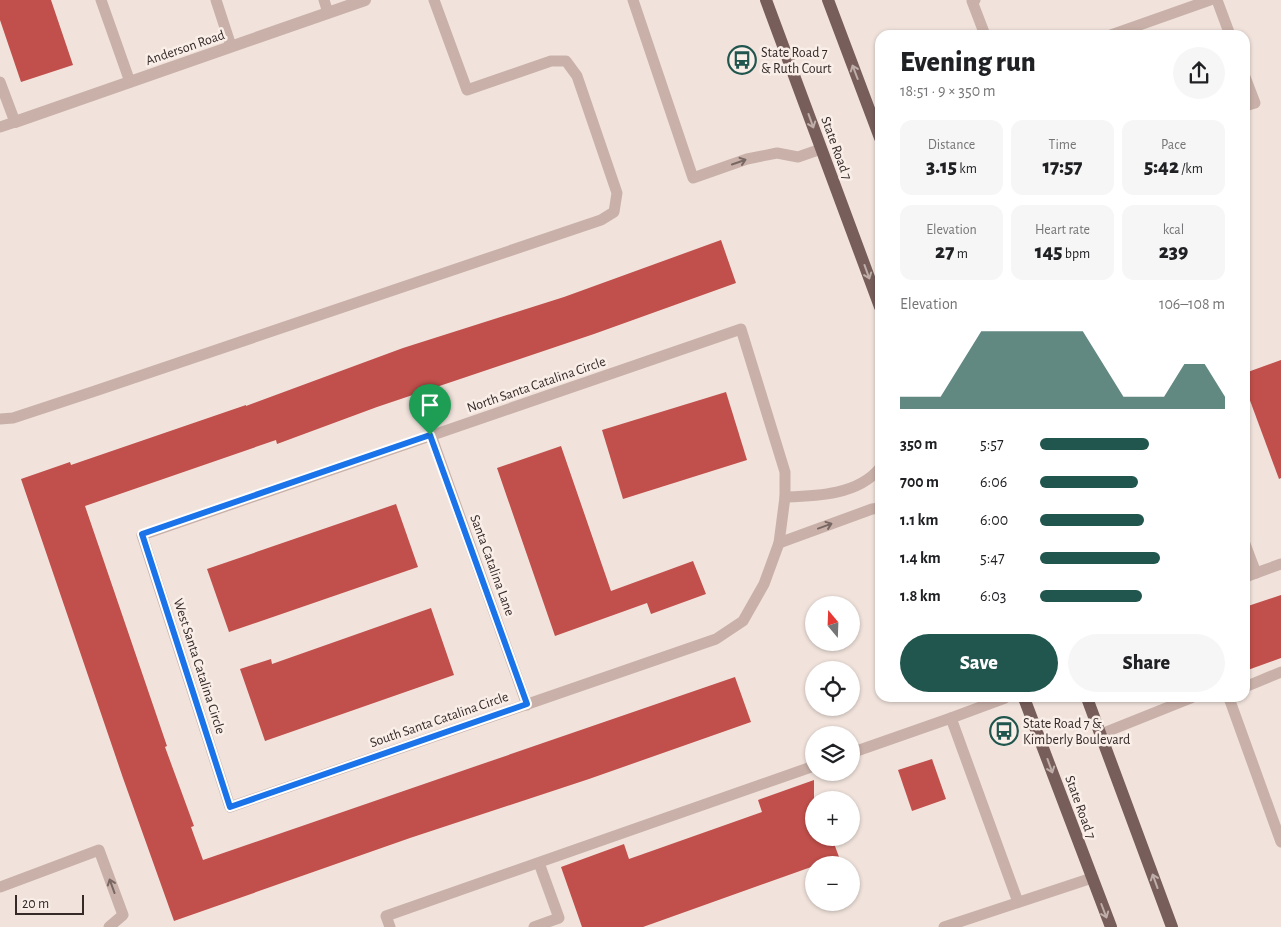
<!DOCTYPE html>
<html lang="en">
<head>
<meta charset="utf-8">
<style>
  :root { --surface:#fff; --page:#f6f6f6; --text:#202124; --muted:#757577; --accent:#20564e }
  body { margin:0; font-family:"Alegreya Sans",sans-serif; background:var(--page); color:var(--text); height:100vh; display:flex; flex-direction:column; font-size:19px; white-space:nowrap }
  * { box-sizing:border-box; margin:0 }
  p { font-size:16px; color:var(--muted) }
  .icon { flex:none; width:28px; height:28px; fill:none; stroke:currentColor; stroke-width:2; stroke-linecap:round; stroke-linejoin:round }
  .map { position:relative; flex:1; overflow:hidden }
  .panel { position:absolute; left:875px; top:30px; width:375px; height:672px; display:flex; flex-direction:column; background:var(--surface); border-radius:15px; box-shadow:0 1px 4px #0004 }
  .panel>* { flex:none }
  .needle { width:32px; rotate:341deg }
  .fabs { position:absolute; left:805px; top:596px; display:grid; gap:10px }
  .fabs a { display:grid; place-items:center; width:55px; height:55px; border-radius:50%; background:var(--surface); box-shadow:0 1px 4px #0004; font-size:25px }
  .scale { position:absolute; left:15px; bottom:12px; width:69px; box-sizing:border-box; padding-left:5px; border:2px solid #362a28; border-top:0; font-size:14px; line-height:18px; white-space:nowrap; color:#362a28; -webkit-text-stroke:4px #f9eee8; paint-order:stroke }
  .pin { position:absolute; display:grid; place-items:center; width:42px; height:42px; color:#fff; margin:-51px -21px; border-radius:50% 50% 50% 0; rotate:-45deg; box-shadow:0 0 5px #0007 }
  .pin .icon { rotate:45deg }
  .round { display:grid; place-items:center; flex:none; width:52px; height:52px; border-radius:26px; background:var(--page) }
  .overview { display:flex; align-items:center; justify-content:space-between; height:85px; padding:0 25px }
  h1 { font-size:28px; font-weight:800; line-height:38px }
  .figures { display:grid; grid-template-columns:repeat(3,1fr); gap:8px; height:85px; padding:5px 25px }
  .figures div { display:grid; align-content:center; border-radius:12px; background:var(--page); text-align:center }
  .figures b { font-size:21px; font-weight:800 }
  .figures small { font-size:14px; font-weight:400 }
  .figures p { font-size:14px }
  .chart { height:140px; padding:10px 25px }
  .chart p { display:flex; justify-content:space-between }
  .chart svg { width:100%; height:90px; margin-top:5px; fill:var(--accent); opacity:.7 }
  .cta { display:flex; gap:10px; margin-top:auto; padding:10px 25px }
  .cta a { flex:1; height:58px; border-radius:30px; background:var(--accent); color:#fff; font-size:20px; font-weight:800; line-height:58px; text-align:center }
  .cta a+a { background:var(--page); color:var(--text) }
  ul { padding:0 25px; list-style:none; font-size:16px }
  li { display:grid; grid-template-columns:80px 60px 1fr; align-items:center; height:38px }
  li i { height:12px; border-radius:6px; background:var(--accent) }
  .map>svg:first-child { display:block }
  .building { fill:#c14f4b }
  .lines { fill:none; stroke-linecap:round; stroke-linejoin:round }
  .service { stroke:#c9b1a9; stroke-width:11 }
  .minor { stroke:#c9b1a9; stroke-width:12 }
  .primary { stroke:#775e5a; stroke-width:12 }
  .oneway { stroke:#beada8 }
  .oneway2 { stroke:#786762 }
  .route-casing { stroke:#fff; stroke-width:10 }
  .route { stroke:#1a73e8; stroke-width:6 }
  .labels { text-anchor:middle; stroke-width:5; stroke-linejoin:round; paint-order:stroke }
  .street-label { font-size:14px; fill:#362a28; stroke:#f9eee8 }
  .poi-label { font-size:14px; fill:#362a28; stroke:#f9eee8; text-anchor:start }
</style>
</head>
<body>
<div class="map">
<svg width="1281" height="927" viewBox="0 0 1281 927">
  <rect width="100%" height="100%" fill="#f1e3dc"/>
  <g class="building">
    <path d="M 0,0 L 51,0 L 73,65 L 21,82 L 0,20 Z"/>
    <path d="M 721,240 L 736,283 L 594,334 L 377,407 L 277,444 L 276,440 L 85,506 L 167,746 L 165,747 L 194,826 L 191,827 L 203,860 L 735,677 L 751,722 L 589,779 L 410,838 L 174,921 L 123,778 L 21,479 L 70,462 L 71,465 L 246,405 L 246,406 L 403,348 L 564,297 Z"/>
    <path d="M 1281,360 L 1281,478 L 1279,479 L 1245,387 L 1245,373 Z"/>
    <path d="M 726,392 L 747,460 L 623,499 L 602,430 Z"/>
    <path d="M 561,446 L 611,591 L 693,561 L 706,594 L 651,614 L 647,603 L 555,636 L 497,468 Z"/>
    <path d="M 396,504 L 418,567 L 229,632 L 207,569 Z"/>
    <path d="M 1281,595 L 1281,658 L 1245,671 L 1245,607 Z"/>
    <path d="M 431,608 L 454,675 L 265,741 L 240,669 L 271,659 L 272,664 Z"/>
    <path d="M 932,759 L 946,799 L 912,811 L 898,770 Z"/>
    <path d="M 814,780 L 814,838 L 832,838 L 839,857 L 814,865 L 814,866 L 643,927 L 582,927 L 561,867 L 624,844 L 629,859 L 762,812 L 758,800 Z"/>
  </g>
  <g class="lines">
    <g class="service">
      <path d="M 101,0 L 130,82"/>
      <path d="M 216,0 L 231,46"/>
      <path d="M 324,0 L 328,13"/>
      <path d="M 633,0 L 693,178 L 747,159 L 777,153 L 798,157 L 821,149"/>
      <path d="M 975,0 L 972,1 L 985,35"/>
      <path d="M 1217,0 L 1230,35"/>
      <path d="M 1111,35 L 1210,0"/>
      <path d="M 1245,77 L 1255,103 L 1245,106"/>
      <path d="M 0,82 L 15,122 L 0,127"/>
      <path d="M 741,329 L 785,472 L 785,497 L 779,543 L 764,584 L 743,621 L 716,639 L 230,807 L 142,535 Z"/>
      <path d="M 0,419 L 13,418 L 95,391 L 601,220 L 614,212 L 617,193 L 577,76 L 566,61 L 551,61 L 467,90 L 434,0"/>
      <path d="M 431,435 L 527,705"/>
      <path d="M 785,497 C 817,496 858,495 880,468"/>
      <path d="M 779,543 L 872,509 L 880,508"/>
      <path d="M 1245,544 L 1256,573 L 1245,577"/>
      <path d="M 1256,573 L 1281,564"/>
      <path d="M 1245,687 L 1281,672"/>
      <path d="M 1229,698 L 1281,842"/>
      <path d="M 951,718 L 1005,698"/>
      <path d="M 1101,734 L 1191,698"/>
      <path d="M 851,753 L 951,718 L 1018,902"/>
      <path d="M 0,887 L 99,850 L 123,915 L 109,927"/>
      <path d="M 390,927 L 386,916 L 814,766"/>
      <path d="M 534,927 L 559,918 L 539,863"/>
      <path d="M 944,927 L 1092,878"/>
    </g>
    <path class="minor" d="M 15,122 L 365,0"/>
    <g class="primary">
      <path d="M 766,0 L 880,307"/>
      <path d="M 828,0 L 880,138"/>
      <path d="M 1024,698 L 1111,927"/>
      <path d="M 1087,698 L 1172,927"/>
    </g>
  </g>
  <defs><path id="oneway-shaft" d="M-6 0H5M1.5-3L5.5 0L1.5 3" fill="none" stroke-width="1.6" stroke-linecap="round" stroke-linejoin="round" transform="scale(1.25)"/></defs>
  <g class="oneway">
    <use href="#oneway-shaft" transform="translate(855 72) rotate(-111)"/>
    <use href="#oneway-shaft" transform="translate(811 121) rotate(70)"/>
    <use href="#oneway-shaft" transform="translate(867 272) rotate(70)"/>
    <use href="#oneway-shaft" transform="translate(1050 766) rotate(70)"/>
    <use href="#oneway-shaft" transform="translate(1155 881) rotate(-110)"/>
    <use href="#oneway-shaft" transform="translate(1104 911) rotate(69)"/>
  </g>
  <g class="oneway2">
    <use href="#oneway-shaft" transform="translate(739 162) rotate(-19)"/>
    <use href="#oneway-shaft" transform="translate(825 526) rotate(-20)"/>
    <use href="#oneway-shaft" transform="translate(112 886) rotate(-110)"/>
  </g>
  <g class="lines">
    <defs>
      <path id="route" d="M 430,435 L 527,704 L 230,807 L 142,534 Z"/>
    </defs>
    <use href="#route" class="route-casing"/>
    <use href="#route" class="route"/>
  </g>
  <defs>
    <symbol id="bus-ring" viewBox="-11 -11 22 22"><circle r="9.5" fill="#f9eee8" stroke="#20564e" stroke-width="1.5"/><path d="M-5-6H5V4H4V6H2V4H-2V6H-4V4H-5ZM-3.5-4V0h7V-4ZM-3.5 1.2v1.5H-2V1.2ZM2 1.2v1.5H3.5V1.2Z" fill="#20564e"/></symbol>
  </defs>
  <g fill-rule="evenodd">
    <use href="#bus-ring" x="726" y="44" width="32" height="32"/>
    <use href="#bus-ring" x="988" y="715" width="32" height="32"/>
  </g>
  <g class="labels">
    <g class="street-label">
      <text transform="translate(185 47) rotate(-19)" y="5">Anderson Road</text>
      <text transform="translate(837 148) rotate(70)" y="5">State Road 7</text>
      <text transform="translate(536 384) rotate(-19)" y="5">North Santa Catalina Circle</text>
      <text transform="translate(493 565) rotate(70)" y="5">Santa Catalina Lane</text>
      <text transform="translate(200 666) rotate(72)" y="5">West Santa Catalina Circle</text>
      <text transform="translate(439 719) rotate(-19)" y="5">South Santa Catalina Circle</text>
      <text transform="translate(1081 807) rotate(70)" y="5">State Road 7</text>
    </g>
    <g class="poi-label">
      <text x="761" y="57">State Road 7<tspan x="761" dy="16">&amp; Ruth Court</tspan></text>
      <text x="1023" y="728">State Road 7 &amp;<tspan x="1023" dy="16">Kimberly Boulevard</tspan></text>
    </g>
  </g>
</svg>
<div class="fabs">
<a><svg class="needle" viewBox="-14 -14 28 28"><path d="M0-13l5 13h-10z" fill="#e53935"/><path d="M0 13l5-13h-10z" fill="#757577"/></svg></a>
<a><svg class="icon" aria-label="locate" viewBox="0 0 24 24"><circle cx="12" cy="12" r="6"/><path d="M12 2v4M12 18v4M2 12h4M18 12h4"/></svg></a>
<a><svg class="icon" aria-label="layers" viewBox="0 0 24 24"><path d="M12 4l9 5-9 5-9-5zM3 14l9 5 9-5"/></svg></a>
<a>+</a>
<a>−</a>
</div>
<div class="scale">20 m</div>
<div class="pin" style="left:430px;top:435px;background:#1e9e55"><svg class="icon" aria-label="arrive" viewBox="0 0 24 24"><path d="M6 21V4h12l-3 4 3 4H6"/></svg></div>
<section class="panel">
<div class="overview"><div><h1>Evening run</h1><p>18:51 · 9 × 350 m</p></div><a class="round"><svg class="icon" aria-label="share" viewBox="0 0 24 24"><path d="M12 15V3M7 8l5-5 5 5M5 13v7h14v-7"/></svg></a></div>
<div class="figures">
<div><p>Distance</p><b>3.15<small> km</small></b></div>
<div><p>Time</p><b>17:57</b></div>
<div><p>Pace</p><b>5:42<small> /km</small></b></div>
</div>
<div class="figures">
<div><p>Elevation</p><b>27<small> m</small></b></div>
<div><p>Heart rate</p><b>145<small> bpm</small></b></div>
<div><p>kcal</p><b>239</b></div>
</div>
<div class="chart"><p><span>Elevation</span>106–108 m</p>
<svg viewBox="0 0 160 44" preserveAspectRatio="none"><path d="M0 44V38L10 38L20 38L30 22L40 6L50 6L60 6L70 6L80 6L90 6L100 22L110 38L120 38L130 38L140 22L150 22L160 38V44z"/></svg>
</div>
<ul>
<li><b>350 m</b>5:57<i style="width:59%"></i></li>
<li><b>700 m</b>6:06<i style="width:53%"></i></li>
<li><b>1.1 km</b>6:00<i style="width:56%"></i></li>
<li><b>1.4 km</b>5:47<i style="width:65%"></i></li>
<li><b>1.8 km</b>6:03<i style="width:55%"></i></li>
</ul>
<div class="cta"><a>Save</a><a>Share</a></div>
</section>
</div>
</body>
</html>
